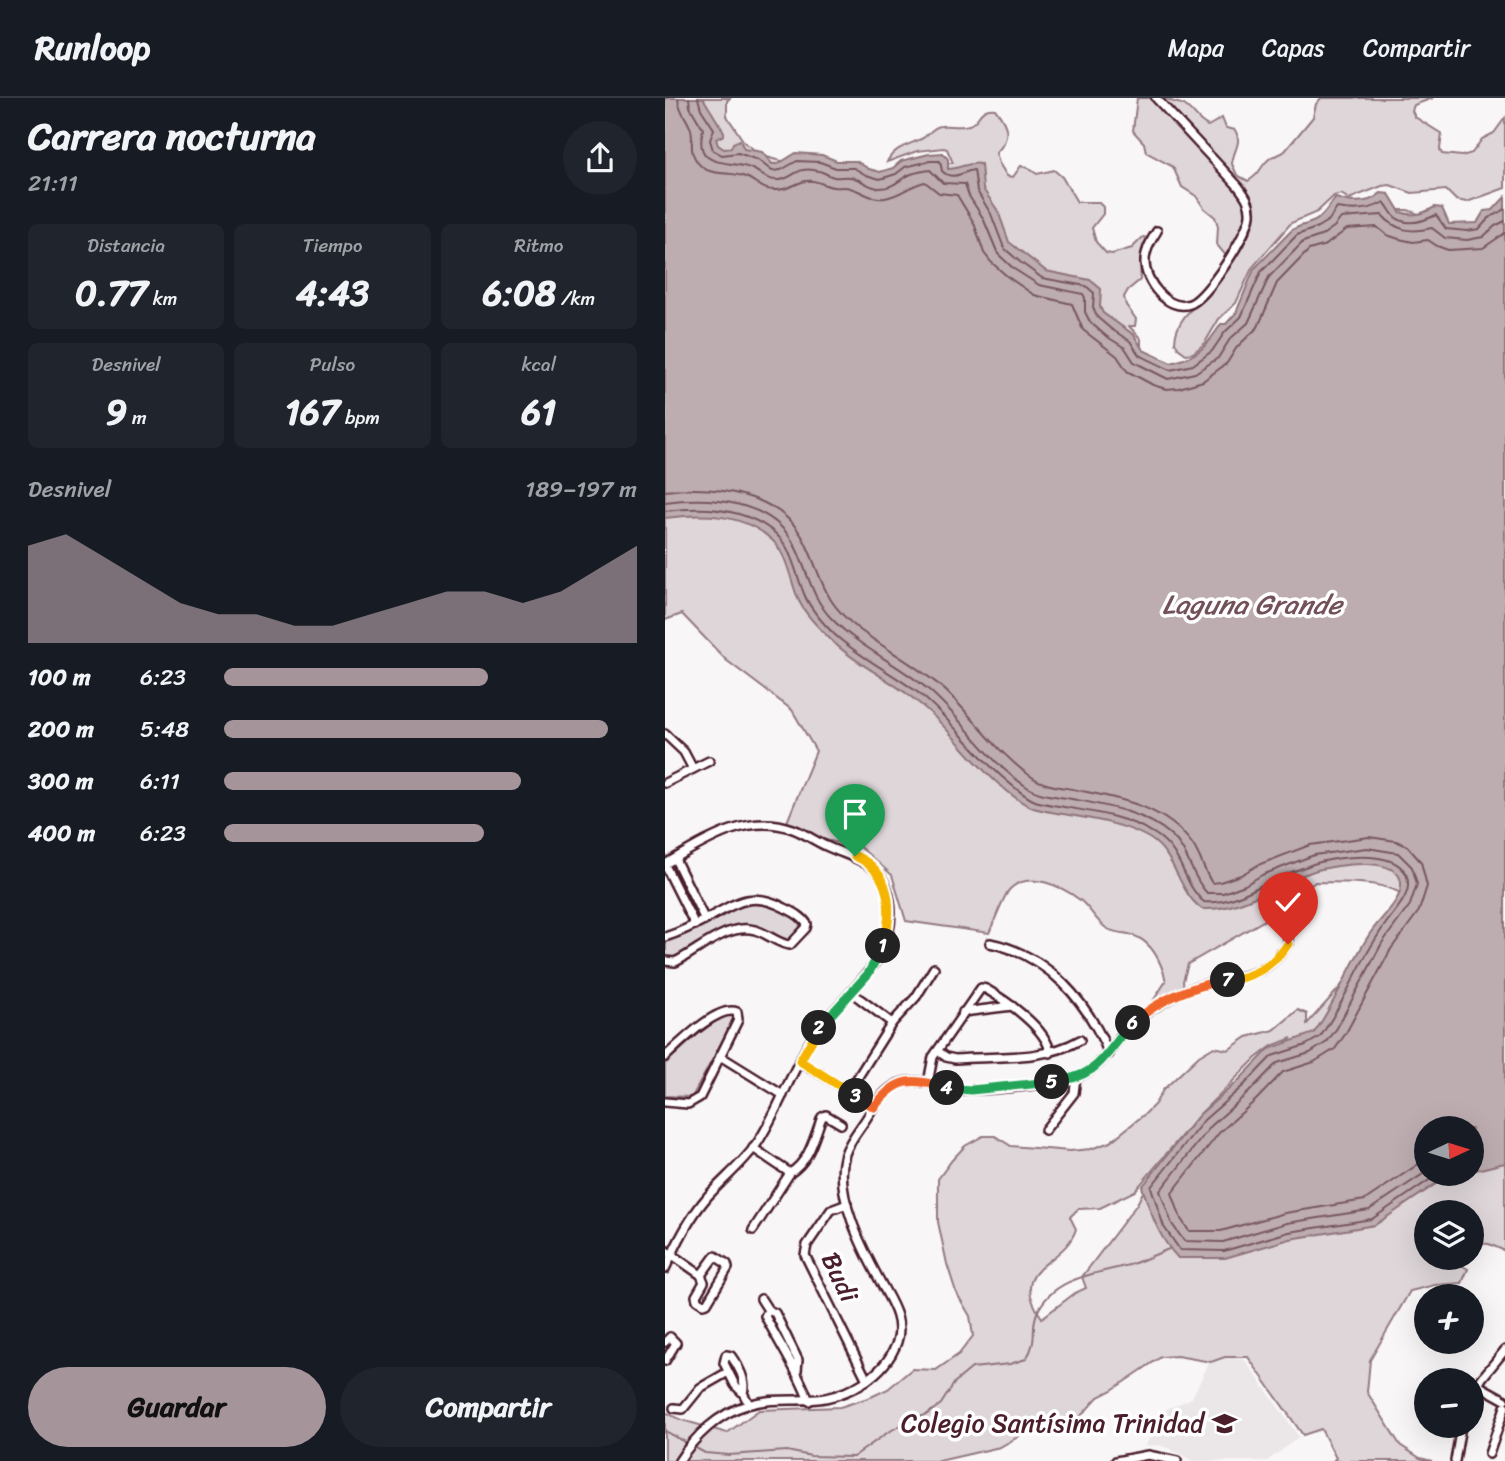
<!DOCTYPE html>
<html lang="es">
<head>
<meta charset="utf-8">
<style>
  :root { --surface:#171b24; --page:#20242c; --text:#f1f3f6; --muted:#9ea1a6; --line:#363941; --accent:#a6949b }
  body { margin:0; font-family:Sriracha,sans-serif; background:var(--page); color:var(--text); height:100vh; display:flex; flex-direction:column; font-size:26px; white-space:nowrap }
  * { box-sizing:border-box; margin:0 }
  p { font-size:23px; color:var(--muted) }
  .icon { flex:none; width:38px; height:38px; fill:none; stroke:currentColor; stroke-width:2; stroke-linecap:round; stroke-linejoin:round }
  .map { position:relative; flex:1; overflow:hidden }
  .sheet { display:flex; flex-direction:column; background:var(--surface); width:665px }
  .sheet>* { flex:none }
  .needle { width:46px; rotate:86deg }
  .tools { position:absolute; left:749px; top:1018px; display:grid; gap:14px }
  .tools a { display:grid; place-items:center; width:70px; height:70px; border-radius:50%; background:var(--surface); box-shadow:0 7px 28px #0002; font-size:35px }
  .pin { position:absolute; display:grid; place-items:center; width:60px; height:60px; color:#fff; margin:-72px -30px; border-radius:50% 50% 50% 0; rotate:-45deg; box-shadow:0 0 7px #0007 }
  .pin .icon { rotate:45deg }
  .km { position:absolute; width:35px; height:35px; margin:-18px; border-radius:50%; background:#222; color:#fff; font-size:19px; line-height:35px; text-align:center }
  .round { display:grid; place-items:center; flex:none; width:74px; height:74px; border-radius:37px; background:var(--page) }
  .headline { display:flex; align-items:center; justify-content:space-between; height:119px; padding:0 28px }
  h1 { font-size:38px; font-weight:700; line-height:52px }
  .figures { display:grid; grid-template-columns:repeat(3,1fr); gap:10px; height:119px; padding:7px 28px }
  .figures div { display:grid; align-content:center; border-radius:10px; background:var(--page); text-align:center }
  .figures b { font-size:35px; font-weight:700 }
  .figures small { font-size:19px; font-weight:400 }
  .figures p { font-size:19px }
  .chart { height:196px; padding:14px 28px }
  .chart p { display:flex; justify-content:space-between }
  .chart svg { width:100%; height:126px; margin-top:7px; fill:var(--accent); opacity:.7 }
  .primary-button { display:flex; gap:14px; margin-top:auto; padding:14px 28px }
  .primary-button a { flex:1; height:80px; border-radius:42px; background:var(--accent); color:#111; font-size:28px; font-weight:700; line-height:80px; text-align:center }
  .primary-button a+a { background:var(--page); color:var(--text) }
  ul { padding:0 28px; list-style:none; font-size:23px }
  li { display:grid; grid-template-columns:112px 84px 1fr; align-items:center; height:52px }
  li i { height:18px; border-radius:9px; background:var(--accent) }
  header { display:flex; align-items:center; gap:42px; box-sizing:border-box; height:98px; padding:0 35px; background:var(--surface); border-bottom:2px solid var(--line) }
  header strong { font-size:33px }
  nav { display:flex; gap:38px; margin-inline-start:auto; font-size:24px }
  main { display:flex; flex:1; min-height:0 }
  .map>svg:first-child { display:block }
  .built { fill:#ebe6e8 }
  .green { fill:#ded6d9; stroke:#947a82; stroke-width:2; fill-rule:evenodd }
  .water { fill:#bdadb0; stroke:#8f747b; stroke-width:2 }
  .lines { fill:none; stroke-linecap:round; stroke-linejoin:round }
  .shore { stroke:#785860; stroke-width:2 }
  .stream { stroke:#8f747b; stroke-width:2 }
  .minor-casing { stroke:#4a1f2b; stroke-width:12 }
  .minor { stroke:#fff; stroke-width:7 }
  .split-1-casing { stroke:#fff; stroke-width:14 }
  .split-2-casing { stroke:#fff; stroke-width:14 }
  .split-3-casing { stroke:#fff; stroke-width:14 }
  .split-4-casing { stroke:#fff; stroke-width:14 }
  .split-5-casing { stroke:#fff; stroke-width:14 }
  .split-6-casing { stroke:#fff; stroke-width:14 }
  .split-7-casing { stroke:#fff; stroke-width:14 }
  .split-8-casing { stroke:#fff; stroke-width:14 }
  .split-1 { stroke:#f5b400; stroke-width:9 }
  .split-2 { stroke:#22a559; stroke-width:9 }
  .split-3 { stroke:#f5b400; stroke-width:9 }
  .split-4 { stroke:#f0652b; stroke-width:9 }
  .split-5 { stroke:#22a559; stroke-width:9 }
  .split-6 { stroke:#22a559; stroke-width:9 }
  .split-7 { stroke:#f0652b; stroke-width:9 }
  .split-8 { stroke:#f5b400; stroke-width:9 }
  .labels { text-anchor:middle; stroke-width:7; stroke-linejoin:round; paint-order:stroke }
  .street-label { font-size:26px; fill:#4a1f2b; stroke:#fff }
  .poi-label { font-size:26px; fill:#4a1f2b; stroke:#fff; text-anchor:end }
  .water-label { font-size:28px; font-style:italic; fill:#72515a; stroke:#fff }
</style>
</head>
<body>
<header>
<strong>Runloop</strong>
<nav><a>Mapa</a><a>Capas</a><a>Compartir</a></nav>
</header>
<main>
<section class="sheet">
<div class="headline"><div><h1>Carrera nocturna</h1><p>21:11</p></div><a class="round"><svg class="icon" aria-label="share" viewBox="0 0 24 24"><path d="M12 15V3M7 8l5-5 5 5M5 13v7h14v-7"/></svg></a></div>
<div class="figures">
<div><p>Distancia</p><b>0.77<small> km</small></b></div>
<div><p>Tiempo</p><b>4:43</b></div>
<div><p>Ritmo</p><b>6:08<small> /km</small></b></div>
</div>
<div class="figures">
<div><p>Desnivel</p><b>9<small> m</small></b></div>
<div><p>Pulso</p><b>167<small> bpm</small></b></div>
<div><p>kcal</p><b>61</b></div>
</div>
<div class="chart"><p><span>Desnivel</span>189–197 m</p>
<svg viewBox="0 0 160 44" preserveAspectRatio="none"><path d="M0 44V10L10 6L20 14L30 22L40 30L50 34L60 34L70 38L80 38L90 34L100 30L110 26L120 26L130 30L140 26L150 18L160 10V44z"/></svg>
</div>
<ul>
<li><b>100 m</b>6:23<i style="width:64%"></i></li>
<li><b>200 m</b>5:48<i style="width:93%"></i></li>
<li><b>300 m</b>6:11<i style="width:72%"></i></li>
<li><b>400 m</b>6:23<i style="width:63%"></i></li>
</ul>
<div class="primary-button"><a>Guardar</a><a>Compartir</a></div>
</section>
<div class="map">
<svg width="840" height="1363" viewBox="0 0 840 1363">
  <rect width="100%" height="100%" fill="#f8f6f7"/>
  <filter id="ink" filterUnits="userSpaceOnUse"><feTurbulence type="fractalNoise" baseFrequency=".0143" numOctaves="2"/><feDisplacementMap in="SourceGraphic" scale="14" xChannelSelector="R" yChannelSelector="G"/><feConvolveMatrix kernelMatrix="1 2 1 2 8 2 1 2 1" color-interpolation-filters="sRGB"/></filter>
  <g filter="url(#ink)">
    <path class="built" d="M 564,1259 L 580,1262 L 634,1339 L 602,1363 L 528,1363 L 503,1350 L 494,1347 L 480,1348 L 502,1311 L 527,1300 L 544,1265 Z"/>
    <g class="green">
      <path d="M 0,0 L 65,0 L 62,3 L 62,18 L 79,44 L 96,57 L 108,61 L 199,81 L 277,65 L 288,65 L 282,51 L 279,50 L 252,53 L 222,64 C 229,49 244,47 258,40 C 264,36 269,28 276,28 C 284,27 295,30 304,27 C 315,24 313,9 330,11 C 343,27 347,39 331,55 L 334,65 L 342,78 L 348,79 L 356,68 L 363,70 L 372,76 L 389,72 L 397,79 L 412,104 L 433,104 L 438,109 L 438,116 L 427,130 L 431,144 L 441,155 L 447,156 L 467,150 L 478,139 L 484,140 L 476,163 L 475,182 L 463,192 L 459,199 L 461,207 L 471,221 L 470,228 L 464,228 L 476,241 L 476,256 L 512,271 L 724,112 L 743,112 L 785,128 L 814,132 L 840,109 L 840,1153 L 824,1146 L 807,1145 L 807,1115 L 761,1115 L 761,1160 L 794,1160 L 794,1166 L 803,1171 L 797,1185 L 770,1187 L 745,1193 L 705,1262 L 702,1294 L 735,1347 L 755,1360 L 767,1363 L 668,1363 L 671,1360 L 656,1331 L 638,1337 L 583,1259 L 560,1259 L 546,1264 L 512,1258 L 496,1259 L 447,1292 L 433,1299 L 416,1318 L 408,1322 L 389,1322 L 365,1326 L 353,1339 L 335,1349 L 274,1363 L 0,1363 L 0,1314 L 17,1322 L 62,1335 L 94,1312 L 175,1309 L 206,1299 L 223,1291 L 247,1271 L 271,1272 L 294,1256 L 308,1238 L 305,1218 L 291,1194 L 282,1166 L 273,1124 L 273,1081 L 287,1062 L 300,1048 L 318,1038 L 330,1038 L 346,1048 L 405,1053 L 426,1051 L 445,1044 L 481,1015 L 490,1006 L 498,992 L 534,958 L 549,949 L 563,952 L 582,939 L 609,932 L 633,912 L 642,916 L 642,926 L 696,866 L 744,800 C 718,781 681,785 650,784 L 638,794 L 640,799 L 523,866 L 518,883 L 519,892 L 486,906 L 501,883 C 497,867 489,847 472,839 C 463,834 450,836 441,830 C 431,823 425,810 415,802 C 398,789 364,772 345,791 C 338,798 329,825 324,835 L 241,823 L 227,777 L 196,750 L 153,740 L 122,724 L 151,653 L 127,612 L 61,562 L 17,516 L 0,522 ZM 627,940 L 564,991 L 541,1013 L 486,1078 L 472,1106 L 417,1179 L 421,1190 L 410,1195 L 377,1220 C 340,1167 399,1169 411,1131 L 405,1119 L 413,1111 L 435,1110 L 470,1093 L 534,1017 L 591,960 L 607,948 ZM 761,1031 L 807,1031 L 807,1076 L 761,1076 Z"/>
      <path d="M 472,0 L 501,0 C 507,5 512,4 519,7 C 528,12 532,23 543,28 L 557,20 L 561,30 L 570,32 C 578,45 568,52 567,66 L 572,77 L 583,83 C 597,75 594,69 604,61 C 609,56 615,58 620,53 L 648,19 L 651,6 L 656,0 L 768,0 L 749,7 L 747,13 L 750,19 L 777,36 L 775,51 L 777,56 L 797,58 L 807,55 L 817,41 L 829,35 L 840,20 L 840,90 L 802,104 L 791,102 L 781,92 L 747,95 L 725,87 L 717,88 L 684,101 L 676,96 L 669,98 L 652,114 L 626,125 L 587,170 L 571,205 L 554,221 L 539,246 L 528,255 L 521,256 L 513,250 L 510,244 C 511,206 561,198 563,160 L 552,147 L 553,128 L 550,119 L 539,110 L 531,98 L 517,89 L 508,69 L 481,54 L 479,45 L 468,33 Z"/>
      <path d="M 85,806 C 103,806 125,812 135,827 L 134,833 L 123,843 C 112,841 105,832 94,829 C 64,821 33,847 9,861 L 1,858 L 1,843 C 32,835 57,812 85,806 Z"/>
      <path d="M 66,915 L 70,920 L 27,999 L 0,998 L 0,966 L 39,930 Z"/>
    </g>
    <path class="water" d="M 0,0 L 38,0 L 59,34 L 59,37 L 51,41 L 53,47 L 59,51 L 66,50 L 68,45 L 75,42 L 79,51 L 97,54 L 107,66 L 113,66 L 131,55 L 157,57 L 172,63 L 191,63 L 204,71 L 215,74 L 228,70 L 236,63 L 264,56 L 278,55 L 283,61 L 283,71 C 296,71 303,63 316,66 L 318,91 L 333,113 L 344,144 L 381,173 L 425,182 L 436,191 L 435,209 L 438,215 L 469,237 L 478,252 L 506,265 C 534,258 541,249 556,226 L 561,226 L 571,215 L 589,171 L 627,132 C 635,127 642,127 650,123 C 660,117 663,108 671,100 C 686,105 703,107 716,95 L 724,96 L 735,114 C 749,119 757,116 770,109 L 777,110 L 784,126 L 812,125 L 819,113 L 828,112 L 840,99 L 840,1065 L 807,1073 L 807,1031 L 761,1031 L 761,1076 L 788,1076 L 784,1077 L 710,1127 L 625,1141 L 560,1160 L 513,1160 C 493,1139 486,1115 477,1089 L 534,1017 L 573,983 L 604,951 L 649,935 C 671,904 684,868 704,837 C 713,822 735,805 736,788 C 739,756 670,767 652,772 C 613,784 578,813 537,811 C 512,793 512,757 484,740 C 458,725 426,721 398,716 C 388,714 376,713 366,709 C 354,704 346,696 336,688 C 304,662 282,626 250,602 C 223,580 189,565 164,540 C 153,529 141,517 134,503 C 125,483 123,456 106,441 C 77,415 36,415 0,420 Z"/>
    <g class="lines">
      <g class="shore">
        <path d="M 13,0 C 14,13 21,19 25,29 C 29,37 25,47 28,56 C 39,84 64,70 83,80 C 94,86 99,93 112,92 C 126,92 134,81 148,83 C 155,84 161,88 168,89 C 173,90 180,88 185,90 C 197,93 206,102 220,100 C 235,98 245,87 260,84 L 274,95 L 292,97 L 309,125 L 319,155 L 326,164 L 343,179 L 369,197 L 407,206 L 418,232 L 452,258 L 462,273 L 488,287 L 501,291 L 514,290 L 538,283 L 562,265 L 572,249 L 593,229 L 612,185 L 644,152 L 661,147 L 682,131 L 712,129 L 722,137 L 734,141 L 748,144 L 763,142 L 772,148 L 783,152 L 818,150 L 840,135"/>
        <path d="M 24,0 L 25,9 L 38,31 C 28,72 62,61 85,70 C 96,74 100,83 114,82 C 130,80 131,67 154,73 C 159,74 164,78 169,79 C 174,80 180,78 185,79 C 195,80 204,90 215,90 C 228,90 234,82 244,77 C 250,74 259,73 265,72 L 278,85 L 300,86 L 304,98 L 318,120 L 333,156 L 349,171 L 374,187 L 418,196 L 420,200 L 420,214 L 425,224 L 441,238 L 460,250 L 469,264 L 503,281 L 530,275 L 553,260 L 565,241 L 583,225 L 604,179 L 638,144 L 656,138 L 670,128 L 676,120 L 717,117 C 731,133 746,135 767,130 L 780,140 L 802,142 L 818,139 L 830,128 L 840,123"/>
        <path d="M 33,0 L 36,11 L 49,31 L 45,42 L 48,52 L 57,57 L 73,55 L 93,62 L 107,73 L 116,72 L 132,63 L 155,64 L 171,70 L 189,70 L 201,77 L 215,81 L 231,76 L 240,69 L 265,63 L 275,63 L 277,73 C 288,84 298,73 309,72 L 312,93 L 326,116 L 339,150 L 355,164 L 377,180 L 421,188 L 429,195 L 428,209 L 432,219 L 446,231 L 465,243 L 474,257 L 505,272 L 528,267 L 547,253 L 560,234 L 576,219 L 596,174 L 632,137 L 651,130 L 664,122 L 672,110 C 688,113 706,112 719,104 C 723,108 726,115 730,119 C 742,129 759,123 771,117 L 781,131 L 802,133 L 814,131 L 824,120 L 840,111"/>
        <path d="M 0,393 C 48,387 116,394 140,444 C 159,483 156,502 195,532 C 223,553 255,569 281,593 C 310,621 333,656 367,679 C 380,689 401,689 417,693 C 459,701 502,710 528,747 C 536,759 539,773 547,785 L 555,784 L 576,777 L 593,767 L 645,747 L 704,739 L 731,743 L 742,748 L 756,764 L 762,788 L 754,813 L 726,851 L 681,935 L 670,951 L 649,964 L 618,974 L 591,1002 L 554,1035 L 507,1095 L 516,1121 L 524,1133 L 556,1133 L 620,1115 L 700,1102 L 761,1061"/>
        <path d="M 0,404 C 45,398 109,402 131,450 C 143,475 147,500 166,520 C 195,550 233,566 264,592 C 299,622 323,664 362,689 C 374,697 389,698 402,700 C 437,707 479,713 506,737 C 524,753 526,779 542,795 L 558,795 L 580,787 L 597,777 L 649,757 L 702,750 L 733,755 L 747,769 L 752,786 L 745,807 L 717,845 L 672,930 L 662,944 L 645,955 L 612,965 L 584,994 L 546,1028 L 495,1093 L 507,1126 L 519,1143 L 558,1144 L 622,1125 L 704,1112 L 761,1074"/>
        <path d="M 0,413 C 37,408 81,409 111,436 C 128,452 131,478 140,498 C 146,512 158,525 169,536 C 195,560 228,575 256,597 C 287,622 310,657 342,683 C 350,690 358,697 368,702 C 377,706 389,707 399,709 C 429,714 464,719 490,736 C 519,754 517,786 539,804 C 561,806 580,796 599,786 C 614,778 632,772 648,766 C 671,758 746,748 743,788 C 742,801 729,814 722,824 C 695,860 681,903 655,939 L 641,947 L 607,958 L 578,988 L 539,1022 L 486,1089 L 499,1129 L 515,1152 L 559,1153 L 624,1134 L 707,1121 L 773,1076"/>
      </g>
      <g class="stream">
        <path d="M 0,1333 L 24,1346"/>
        <path d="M 29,1349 L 40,1355 L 64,1357 L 122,1353 L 146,1358 L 188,1359 L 222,1335 L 248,1320 L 261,1317 L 276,1306 L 290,1284 L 307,1270 L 345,1266 L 361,1261 C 374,1241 365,1231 372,1215 C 388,1179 430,1176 464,1167 C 477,1163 491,1156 504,1151"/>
      </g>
      <defs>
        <g id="minor">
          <path d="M 491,0 L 573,88 C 580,97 586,105 585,117 C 583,136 542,200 525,206 C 503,214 479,183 480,163 C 480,152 486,142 492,133"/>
          <path d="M 0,636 L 19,654 L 28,671"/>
          <path d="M 0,685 L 44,663"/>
          <path d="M 10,761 L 40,822"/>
          <path d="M 0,766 C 39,744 81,714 128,731 C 139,735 150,743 161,748 C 191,762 218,763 225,803 C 234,862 179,894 150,936 C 127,970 115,1010 93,1044 C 79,1065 59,1080 43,1098 C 24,1120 12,1145 0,1171"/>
          <path d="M 0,767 L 30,827"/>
          <path d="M 0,839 C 16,834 30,827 45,819 C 74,803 88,793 120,810 C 128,814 137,818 142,826 L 141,830 L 125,847 C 113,846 102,835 90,832 C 63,824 33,853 10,864 L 0,863"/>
          <path d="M 325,845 C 383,857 422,903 444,956"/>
          <path d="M 186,894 L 227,925"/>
          <path d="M 298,914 L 347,908"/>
          <path d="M 273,953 L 281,959 L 290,961 C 331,958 379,963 415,942"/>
          <path d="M 55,958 L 118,997"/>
          <path d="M 0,959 C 14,946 53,906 72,914 L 73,922 L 35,999 L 23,1006 L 0,1004"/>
          <path d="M 134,963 L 209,1009"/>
          <path d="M 191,982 L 227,925 L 251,899 L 269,870"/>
          <path d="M 263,985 L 268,959 L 316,890 L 321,891 C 340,902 383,931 385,955"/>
          <path d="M 380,1032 L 409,995 L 411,979"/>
          <path d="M 88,1050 L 125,1075"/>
          <path d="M 182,1106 L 166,1112 L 142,1147 L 140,1157 L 202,1282"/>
          <path d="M 88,1132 L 125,1075 C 145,1063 149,1039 157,1019 L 161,1017 L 176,1026"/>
          <path d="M 0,1152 L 36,1177"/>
          <path d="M 50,1158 L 62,1166 L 63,1170 L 42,1205 L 38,1206 L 32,1202 L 31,1198 L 39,1184 L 36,1177 Z"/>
          <path d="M 96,1201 L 103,1212"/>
          <path d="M 0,1244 L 5,1239 L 11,1245 L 0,1263"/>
          <path d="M 132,1273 L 133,1262 L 110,1215 L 103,1212 L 100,1218 C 115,1247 133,1273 144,1303"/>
          <path d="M 813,1287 L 840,1302"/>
          <path d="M 78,1295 C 82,1283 73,1267 66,1258 L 61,1257 L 59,1265 L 70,1287 L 78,1295 L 84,1306"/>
          <path d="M 807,1298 L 817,1280 L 840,1252"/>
          <path d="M 9,1310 L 18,1311 L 35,1290 L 63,1274"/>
          <path d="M 824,1356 L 840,1309"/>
          <path d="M 14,1363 C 29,1339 54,1315 82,1307 C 126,1294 152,1314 199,1284 C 213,1275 226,1261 232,1244 C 239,1222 226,1204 216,1185 C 198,1152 168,1095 180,1056 C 184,1044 192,1034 199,1024 C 207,1012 216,995 229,988 C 246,977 268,987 285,991 C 311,995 374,987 401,982 C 438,974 444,949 467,926 C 477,916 490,909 502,902 C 514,895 528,889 541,886 C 577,877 600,881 623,846 L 623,832"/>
          <path d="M 451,1363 L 483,1357 L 512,1363"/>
          <path d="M 790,1363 L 796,1328"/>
        </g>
      </defs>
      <use href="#minor" class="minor-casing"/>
      <use href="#minor" class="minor"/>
    </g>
  </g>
  <g class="lines" filter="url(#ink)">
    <defs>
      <path id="split-1" d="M 190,758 C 228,774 228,814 218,848"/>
      <path id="split-2" d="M 154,930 L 203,876 L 218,848"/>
      <path id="split-3" d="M 154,930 L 135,963 L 191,998"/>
      <path id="split-4" d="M 191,998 L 209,1009 C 234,978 245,980 282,990"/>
      <path id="split-5" d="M 282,990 L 306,992 L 387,984"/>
      <path id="split-6" d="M 387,984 C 438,978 438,956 468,925"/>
      <path id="split-7" d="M 468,925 C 494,901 529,887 563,882"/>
      <path id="split-8" d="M 563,882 C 589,879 608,868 623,846"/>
    </defs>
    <use href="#split-1" class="split-1-casing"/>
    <use href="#split-2" class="split-2-casing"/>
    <use href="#split-3" class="split-3-casing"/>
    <use href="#split-4" class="split-4-casing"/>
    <use href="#split-5" class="split-5-casing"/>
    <use href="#split-6" class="split-6-casing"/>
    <use href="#split-7" class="split-7-casing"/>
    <use href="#split-8" class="split-8-casing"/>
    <use href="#split-1" class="split-1"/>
    <use href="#split-2" class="split-2"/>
    <use href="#split-3" class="split-3"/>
    <use href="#split-4" class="split-4"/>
    <use href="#split-5" class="split-5"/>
    <use href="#split-6" class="split-6"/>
    <use href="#split-7" class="split-7"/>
    <use href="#split-8" class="split-8"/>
  </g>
  <defs>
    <symbol id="school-bare" viewBox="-9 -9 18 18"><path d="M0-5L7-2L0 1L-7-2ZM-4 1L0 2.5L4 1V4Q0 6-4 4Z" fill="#4a1f2b" stroke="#fff" stroke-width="2.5" paint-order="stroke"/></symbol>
  </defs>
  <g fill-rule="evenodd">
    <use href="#school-bare" x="542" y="1308" width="35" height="35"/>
  </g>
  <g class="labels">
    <g class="street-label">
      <text transform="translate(175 1179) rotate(65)" y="9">Budi</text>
    </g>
    <g class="poi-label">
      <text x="539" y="1334">Colegio Santísima Trinidad</text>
    </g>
    <g class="water-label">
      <text x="587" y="516">Laguna Grande</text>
    </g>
  </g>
</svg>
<div class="tools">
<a><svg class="needle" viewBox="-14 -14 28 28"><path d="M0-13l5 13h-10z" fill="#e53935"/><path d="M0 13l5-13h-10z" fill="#9ea1a6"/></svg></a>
<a><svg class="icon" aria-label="layers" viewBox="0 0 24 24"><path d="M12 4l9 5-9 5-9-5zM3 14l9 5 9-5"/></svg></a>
<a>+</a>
<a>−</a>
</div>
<div class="pin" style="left:190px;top:758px;background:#1e9e55"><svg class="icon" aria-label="arrive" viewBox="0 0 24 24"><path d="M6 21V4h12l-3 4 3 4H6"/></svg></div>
<div class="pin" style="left:623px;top:846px;background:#d93025"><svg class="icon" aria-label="check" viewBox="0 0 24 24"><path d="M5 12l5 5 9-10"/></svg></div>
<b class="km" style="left:218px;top:848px">1</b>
<b class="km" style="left:154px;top:930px">2</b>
<b class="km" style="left:191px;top:998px">3</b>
<b class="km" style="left:282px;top:990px">4</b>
<b class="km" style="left:387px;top:984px">5</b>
<b class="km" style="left:468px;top:925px">6</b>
<b class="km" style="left:563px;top:882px">7</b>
</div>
</main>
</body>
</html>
